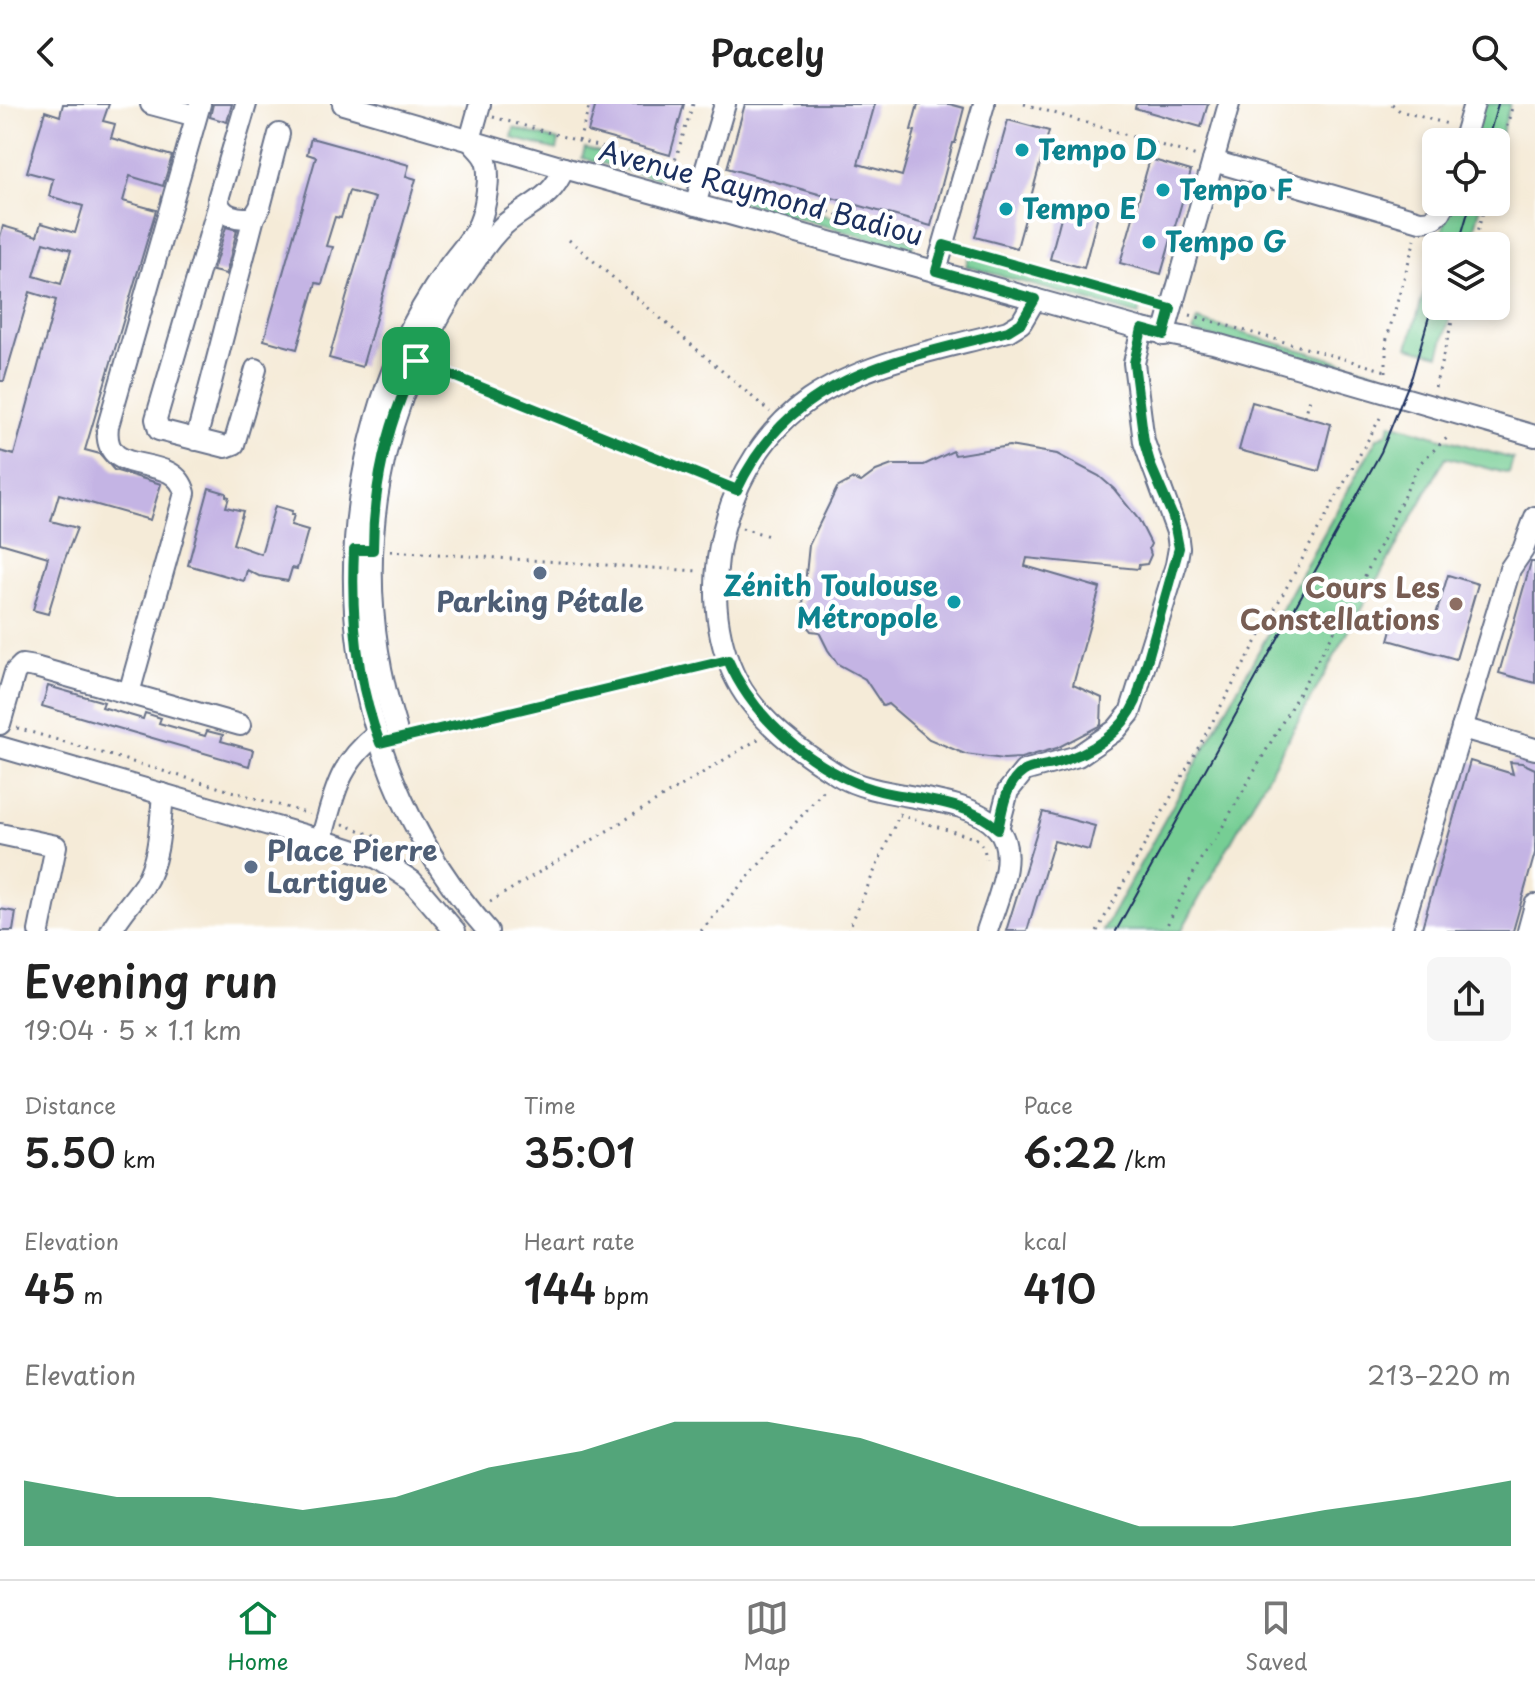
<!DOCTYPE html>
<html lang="en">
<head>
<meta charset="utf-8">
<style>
  :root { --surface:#fff; --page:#f6f6f6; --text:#222; --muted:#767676; --line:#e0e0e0; --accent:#0b8043 }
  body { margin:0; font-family:"Playpen Sans",sans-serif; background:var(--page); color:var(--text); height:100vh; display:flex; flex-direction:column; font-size:30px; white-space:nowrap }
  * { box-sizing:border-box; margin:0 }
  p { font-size:26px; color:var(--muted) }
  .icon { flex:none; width:44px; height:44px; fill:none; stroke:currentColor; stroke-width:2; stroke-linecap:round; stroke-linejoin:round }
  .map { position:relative; height:827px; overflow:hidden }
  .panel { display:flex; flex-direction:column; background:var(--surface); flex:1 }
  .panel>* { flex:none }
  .buttons { position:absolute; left:1422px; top:24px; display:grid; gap:16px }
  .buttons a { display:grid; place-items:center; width:88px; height:88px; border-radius:12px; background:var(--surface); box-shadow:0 4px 12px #0003; font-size:40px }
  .pin { position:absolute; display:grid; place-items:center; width:68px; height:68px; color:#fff; margin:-34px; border-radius:16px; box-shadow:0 4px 12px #0006 }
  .round { display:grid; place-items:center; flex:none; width:84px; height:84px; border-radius:12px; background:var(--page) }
  .head { display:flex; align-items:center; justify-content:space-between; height:136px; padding:0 24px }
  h1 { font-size:44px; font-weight:600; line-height:60px }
  .stats { display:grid; grid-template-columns:repeat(3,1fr); gap:12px; height:136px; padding:8px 24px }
  .stats div { display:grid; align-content:center }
  .stats b { font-size:40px; font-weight:600 }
  .stats small { font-size:22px; font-weight:400 }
  .stats p { font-size:22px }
  .chart { height:224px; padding:16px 24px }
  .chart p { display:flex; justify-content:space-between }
  .chart svg { width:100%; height:144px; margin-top:8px; fill:var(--accent); opacity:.7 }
  header { display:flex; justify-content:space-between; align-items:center; height:104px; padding:0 24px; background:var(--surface); font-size:36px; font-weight:600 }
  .menu { display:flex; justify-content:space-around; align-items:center; height:112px; border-top:2px solid var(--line); background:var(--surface); font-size:22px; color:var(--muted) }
  .menu a { display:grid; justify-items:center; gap:4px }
  .menu .active { color:var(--accent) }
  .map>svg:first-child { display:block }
  .green { fill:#76ce94; stroke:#487e79; stroke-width:2 }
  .building { fill:#c4b4e4; fill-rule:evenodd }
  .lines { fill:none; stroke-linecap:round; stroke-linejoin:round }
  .minor-casing { stroke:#677189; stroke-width:24 }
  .path { stroke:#677189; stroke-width:3; stroke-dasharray:2 6; stroke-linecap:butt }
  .minor { stroke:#fff; stroke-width:20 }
  .tram { stroke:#1b2f5e; stroke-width:2 }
  .route-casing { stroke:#fff; stroke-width:16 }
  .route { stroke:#0b8043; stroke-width:10 }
  .culture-dot { fill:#0f9aa8; stroke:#fff; stroke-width:3 }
  .service-dot { fill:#5c6f8a; stroke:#fff; stroke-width:3 }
  .education-dot { fill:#8d6e63; stroke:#fff; stroke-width:3 }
  .labels { text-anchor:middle; stroke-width:8; stroke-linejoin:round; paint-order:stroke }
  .culture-label { font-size:28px; font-weight:bold; fill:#0d838f; stroke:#fff; text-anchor:start }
  .street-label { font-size:28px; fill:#1b2f5e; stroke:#fff }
  .education-label { font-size:28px; font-weight:bold; fill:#785e54; stroke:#fff; text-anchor:end }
  .service-label { font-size:28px; font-weight:bold; fill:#4e5e75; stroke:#fff }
</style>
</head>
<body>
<header><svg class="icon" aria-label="back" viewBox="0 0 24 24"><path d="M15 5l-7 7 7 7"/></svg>Pacely<svg class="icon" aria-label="search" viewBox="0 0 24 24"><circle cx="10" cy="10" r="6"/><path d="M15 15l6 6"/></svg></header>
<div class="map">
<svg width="1535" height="827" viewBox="0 0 1535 827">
  <rect width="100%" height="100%" fill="#fff"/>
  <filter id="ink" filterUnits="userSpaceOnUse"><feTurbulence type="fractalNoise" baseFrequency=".0125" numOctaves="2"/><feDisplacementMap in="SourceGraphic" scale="16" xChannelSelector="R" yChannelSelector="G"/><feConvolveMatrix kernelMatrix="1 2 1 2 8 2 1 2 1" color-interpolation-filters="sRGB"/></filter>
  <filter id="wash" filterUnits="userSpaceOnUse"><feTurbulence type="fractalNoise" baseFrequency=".006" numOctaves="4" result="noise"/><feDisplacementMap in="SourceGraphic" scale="32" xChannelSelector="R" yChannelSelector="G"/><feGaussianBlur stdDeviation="1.8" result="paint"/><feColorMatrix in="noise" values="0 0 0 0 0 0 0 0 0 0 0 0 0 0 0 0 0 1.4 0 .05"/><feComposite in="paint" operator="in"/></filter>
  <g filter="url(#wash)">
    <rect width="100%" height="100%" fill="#f5ebd8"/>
    <g class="green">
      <path d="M 1478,0 L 1510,0 L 1496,50 L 1496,38 L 1468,38 Z"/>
      <path d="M 514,24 L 559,37 L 557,46 L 512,34 Z"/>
      <path d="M 585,44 L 662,65 L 659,75 L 582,54 Z"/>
      <path d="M 741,87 L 915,137 L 912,147 L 738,97 Z"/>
      <path d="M 1451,98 L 1482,98 L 1470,142 L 1438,142 Z"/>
      <path d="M 1436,148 L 1436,202 L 1453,202 L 1439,251 L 1408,243 Z"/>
      <path d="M 969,152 L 1142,201 L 1139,211 L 966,162 Z"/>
      <path d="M 1197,216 L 1381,269 L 1379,280 L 1193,228 Z"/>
      <path d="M 1391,319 L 1513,355 L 1509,370 L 1446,353 L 1181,827 L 1103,827 L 1377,334 L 1387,329 Z"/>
    </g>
    <g id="blocks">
      <g class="building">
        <path d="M 63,0 L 109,0 L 103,17 L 115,20 L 111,34 L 172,52 L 163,82 L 130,72 L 123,97 L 156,106 L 85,346 L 100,350 L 114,366 L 161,380 L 150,416 L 59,390 L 51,417 L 77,424 L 64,457 L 48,510 L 33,506 L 48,453 L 0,439 L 0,347 L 14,351 L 56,196 L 30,188 L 4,277 L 0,277 L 0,133 L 3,122 L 37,132 L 41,119 L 75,129 L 83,102 L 49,92 L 53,75 L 27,68 L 45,7 L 60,12 ZM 44,138 L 71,146 L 61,180 L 34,172 Z"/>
        <path d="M 213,0 L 232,0 L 227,18 L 210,13 Z"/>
        <path d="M 596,0 L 684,0 L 670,51 L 588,28 Z"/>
        <path d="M 745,0 L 875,0 L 858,60 L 902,72 L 915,27 L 911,26 L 918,0 L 949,0 L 964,4 L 955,39 L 953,39 L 931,122 L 727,64 Z"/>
        <path d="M 1136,0 L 1208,0 L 1201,23 L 1135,4 Z"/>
        <path d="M 1008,16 L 1049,27 L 1017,144 L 975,133 Z"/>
        <path d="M 311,34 L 409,61 L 406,72 L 416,75 L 362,263 L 329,254 L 375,94 L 349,87 L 341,114 L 335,113 L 326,142 L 333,143 L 322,180 L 316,179 L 297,245 L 264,236 L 316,53 L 307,50 Z"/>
        <path d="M 1150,55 L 1191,67 L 1161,170 L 1120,159 Z"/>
        <path d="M 1065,98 L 1099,107 L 1084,164 L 1050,155 Z"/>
        <path d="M 226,123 L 237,126 L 226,170 L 213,167 Z"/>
        <path d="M 1252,298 L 1331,320 L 1319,367 L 1239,346 Z"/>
        <path d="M 1009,342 L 1057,350 L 1099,372 L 1114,385 L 1139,416 L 1151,440 L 1149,444 L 1151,451 L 1147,460 L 1139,461 L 1138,465 L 1027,454 L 1025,462 L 1100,484 L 1073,581 L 1102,594 L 1101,621 L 1057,644 L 1021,654 L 1004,655 L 965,650 L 929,635 L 888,600 L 883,602 L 865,575 L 838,560 L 828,546 L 819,528 L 811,527 L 806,521 L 809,511 L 802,510 L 809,441 L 837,384 L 853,375 L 861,378 L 876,367 L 892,361 L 924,361 L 953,347 L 955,351 Z"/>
        <path d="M 209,384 L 226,389 L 226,392 L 229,393 L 226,403 L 243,407 L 233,440 L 261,450 L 275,402 L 292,407 L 291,411 L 294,411 L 291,421 L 308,426 L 297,465 L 292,464 L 288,477 L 259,472 L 247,466 L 244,477 L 188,461 Z"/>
        <path d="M 1531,458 L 1535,458 L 1535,579 L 1499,569 Z"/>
        <path d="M 1448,471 L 1478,480 L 1456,555 L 1389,536 L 1397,507 L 1434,517 Z"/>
        <path d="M 48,582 L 104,598 L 102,603 L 143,615 L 145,609 L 161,614 L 159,619 L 205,632 L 207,627 L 223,631 L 221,637 L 253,646 L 249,662 L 42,602 Z"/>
        <path d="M 1470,657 L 1513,670 L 1510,658 L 1522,659 L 1535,665 L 1535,749 L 1513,827 L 1421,827 Z"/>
        <path d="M 1043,708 L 1095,722 L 1089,746 L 1054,737 L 1027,827 L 1006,827 Z"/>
        <path d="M 0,805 L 16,808 L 13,827 L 0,827 Z"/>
      </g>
    </g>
  </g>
  <g filter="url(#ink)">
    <use href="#blocks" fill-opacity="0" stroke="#677189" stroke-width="2"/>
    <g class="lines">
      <defs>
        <g id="minor">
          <path d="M 151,0 L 196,12"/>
          <path d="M 246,0 L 218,95 C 219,112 239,116 254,113 L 260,103 L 279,30"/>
          <path d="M 343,0 L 564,64 L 1142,225 L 1213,239 L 1535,332"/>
          <path d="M 480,0 L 470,36 C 474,42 482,48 485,55 C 492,69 485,106 479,120 C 472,136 457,150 447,165 C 430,189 414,216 402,243 C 317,440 344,665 488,827"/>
          <path d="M 1463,38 L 1474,0"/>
          <path d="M 1213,57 L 1420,117 C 1434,117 1441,112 1445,98"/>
          <path d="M 695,101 L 725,0"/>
          <path d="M 218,103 L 156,315 L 159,326 L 226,343 L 234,340 L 256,265"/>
          <path d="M 936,167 L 984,0"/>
          <path d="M 1164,231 L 1229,0"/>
          <path d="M 196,336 L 254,113"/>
          <path d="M 129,589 L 185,389 C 174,344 101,379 108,322 L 200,0"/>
          <path d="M 0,620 L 15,568 L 22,561 L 35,563 L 240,621"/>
          <path d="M 396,624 C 345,460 376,292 477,154 C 485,142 494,130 504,121 C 528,100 552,96 564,64"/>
          <path d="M 1462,624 L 1535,645"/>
          <path d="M 0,643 L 321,736 L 377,754 L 412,777 L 455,827"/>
          <path d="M 998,725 L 1008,687 L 1024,667 L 1078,652 L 1116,626 L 1130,609 L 1176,461 L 1179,444 L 1177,428 L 1144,338 L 1134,259 L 1142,225"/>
          <path d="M 0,730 L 56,742 L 39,827"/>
          <path d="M 321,736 C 335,689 337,662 377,630"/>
          <path d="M 111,827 C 120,810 133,797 144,781 C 160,755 160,721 163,690"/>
          <path d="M 987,827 C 996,798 1020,749 997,724 C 965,688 880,698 838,671 C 801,648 758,617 737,577 C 690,487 725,353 809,296 C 867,257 942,245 1008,227 L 1021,219 L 1035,195"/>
          <path d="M 1401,827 L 1510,465 L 1523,446 L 1535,413"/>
          <path d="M 1528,827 L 1535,801"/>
        </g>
      </defs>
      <use href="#minor" class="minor-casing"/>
      <g class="path">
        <path d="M 1024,0 L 1197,52"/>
        <path d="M 1392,0 L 1400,7 L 1448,20"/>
        <path d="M 493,13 L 686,67"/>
        <path d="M 579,37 L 590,0"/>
        <path d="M 1496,61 L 1513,0"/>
        <path d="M 673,63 L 693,0"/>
        <path d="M 721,77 L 925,135"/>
        <path d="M 1428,90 L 1436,61"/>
        <path d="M 569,136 L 770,308"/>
        <path d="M 1473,142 L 1486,98"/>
        <path d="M 963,146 L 1156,201"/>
        <path d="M 1190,211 L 1386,267"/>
        <path d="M 433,263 L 719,379"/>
        <path d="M 1386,268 L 1386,238 L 1415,135"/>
        <path d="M 1435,283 L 1456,202"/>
        <path d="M 1305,313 L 1310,294"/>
        <path d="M 742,424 L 769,432"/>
        <path d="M 390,447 L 698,467"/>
        <path d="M 17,624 L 309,710"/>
        <path d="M 411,632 L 711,560"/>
        <path d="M 899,711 L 977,735 L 984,744 L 986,755"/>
        <path d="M 343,720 L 377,733"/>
        <path d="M 490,798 L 760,634"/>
        <path d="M 701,827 L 825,685"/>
        <path d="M 848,827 L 900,709"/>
        <path d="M 1097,827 L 1380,314"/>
        <path d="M 1164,827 L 1204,749 L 1215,736 L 1359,484 L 1420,359 L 1448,333"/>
      </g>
      <use href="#minor" class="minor"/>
      <g class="tram">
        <path d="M 1487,38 L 1498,0"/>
        <path d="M 1458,142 L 1471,98"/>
        <path d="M 1116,827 L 1381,348 L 1412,272 L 1436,188"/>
      </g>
    </g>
  </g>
  <g class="lines" filter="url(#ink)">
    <defs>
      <path id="route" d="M 944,141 L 1171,205 L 1164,231 L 1142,225 L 1134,259 L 1144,338 L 1151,362 L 1173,413 L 1179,444 L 1136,597 C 1121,631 1088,650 1053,660 C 1044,662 1031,662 1023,668 C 1005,680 1003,705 998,725 C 972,700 928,696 894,690 C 826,678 755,619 728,556 L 380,639 C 357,579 351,510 354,446 L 373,446 C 373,393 383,341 402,292 C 407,280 413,270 416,257 L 737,386 C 793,268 895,258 1008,227 L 1021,219 L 1035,195 L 936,167 Z"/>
    </defs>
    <use href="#route" class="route-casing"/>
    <use href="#route" class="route"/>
  </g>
  <g class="culture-dot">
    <circle cx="1022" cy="46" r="8"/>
    <circle cx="1163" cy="86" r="8"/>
    <circle cx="1006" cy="105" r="8"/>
    <circle cx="1149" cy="138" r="8"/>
    <circle cx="954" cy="498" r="8"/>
  </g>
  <g class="service-dot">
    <circle cx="540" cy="469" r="8"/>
    <circle cx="251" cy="763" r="8"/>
  </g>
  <circle class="education-dot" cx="1456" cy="500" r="8"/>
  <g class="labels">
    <g class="culture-label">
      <text x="1038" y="56">Tempo D</text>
      <text x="1179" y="96">Tempo F</text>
      <text x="1022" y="115">Tempo E</text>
      <text x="1165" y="148">Tempo G</text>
      <text x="938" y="492" text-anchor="end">Zénith Toulouse<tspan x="938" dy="32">Métropole</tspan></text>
    </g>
    <g class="street-label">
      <text transform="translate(761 89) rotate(15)" y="10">Avenue Raymond Badiou</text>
    </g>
    <g class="education-label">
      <text x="1440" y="494">Cours Les<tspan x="1440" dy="32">Constellations</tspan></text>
    </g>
    <g class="service-label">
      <text x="540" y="508">Parking Pétale</text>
      <text x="267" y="757" text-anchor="start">Place Pierre<tspan x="267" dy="32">Lartigue</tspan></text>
    </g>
  </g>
</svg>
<div class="buttons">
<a><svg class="icon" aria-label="locate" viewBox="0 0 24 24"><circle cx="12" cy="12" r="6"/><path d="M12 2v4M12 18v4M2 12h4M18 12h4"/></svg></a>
<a><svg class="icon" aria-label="layers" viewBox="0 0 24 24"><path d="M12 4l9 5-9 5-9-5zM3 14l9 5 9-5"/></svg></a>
</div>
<div class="pin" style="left:416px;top:257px;background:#1e9e55"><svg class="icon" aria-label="arrive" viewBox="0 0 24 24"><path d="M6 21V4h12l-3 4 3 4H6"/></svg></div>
</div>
<section class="panel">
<div class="head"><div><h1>Evening run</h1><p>19:04 · 5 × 1.1 km</p></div><a class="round"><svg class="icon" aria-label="share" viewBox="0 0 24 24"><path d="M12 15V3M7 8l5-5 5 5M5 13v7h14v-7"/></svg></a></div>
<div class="stats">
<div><p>Distance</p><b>5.50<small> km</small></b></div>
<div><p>Time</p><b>35:01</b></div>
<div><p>Pace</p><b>6:22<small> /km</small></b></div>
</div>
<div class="stats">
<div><p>Elevation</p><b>45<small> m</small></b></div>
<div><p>Heart rate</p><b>144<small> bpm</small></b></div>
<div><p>kcal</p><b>410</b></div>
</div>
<div class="chart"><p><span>Elevation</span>213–220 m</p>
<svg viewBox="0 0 160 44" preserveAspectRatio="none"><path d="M0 44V24L10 29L20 29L30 33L40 29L50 20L60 15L70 6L80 6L90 11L100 20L110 29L120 38L130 38L140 33L150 29L160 24V44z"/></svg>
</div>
</section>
<nav class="menu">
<a class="active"><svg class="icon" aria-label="home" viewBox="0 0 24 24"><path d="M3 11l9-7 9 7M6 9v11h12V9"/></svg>Home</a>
<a><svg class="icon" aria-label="map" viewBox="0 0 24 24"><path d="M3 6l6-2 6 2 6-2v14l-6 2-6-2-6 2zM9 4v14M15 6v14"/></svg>Map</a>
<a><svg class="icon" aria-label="saved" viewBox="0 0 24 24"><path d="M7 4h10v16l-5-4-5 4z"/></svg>Saved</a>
</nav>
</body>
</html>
